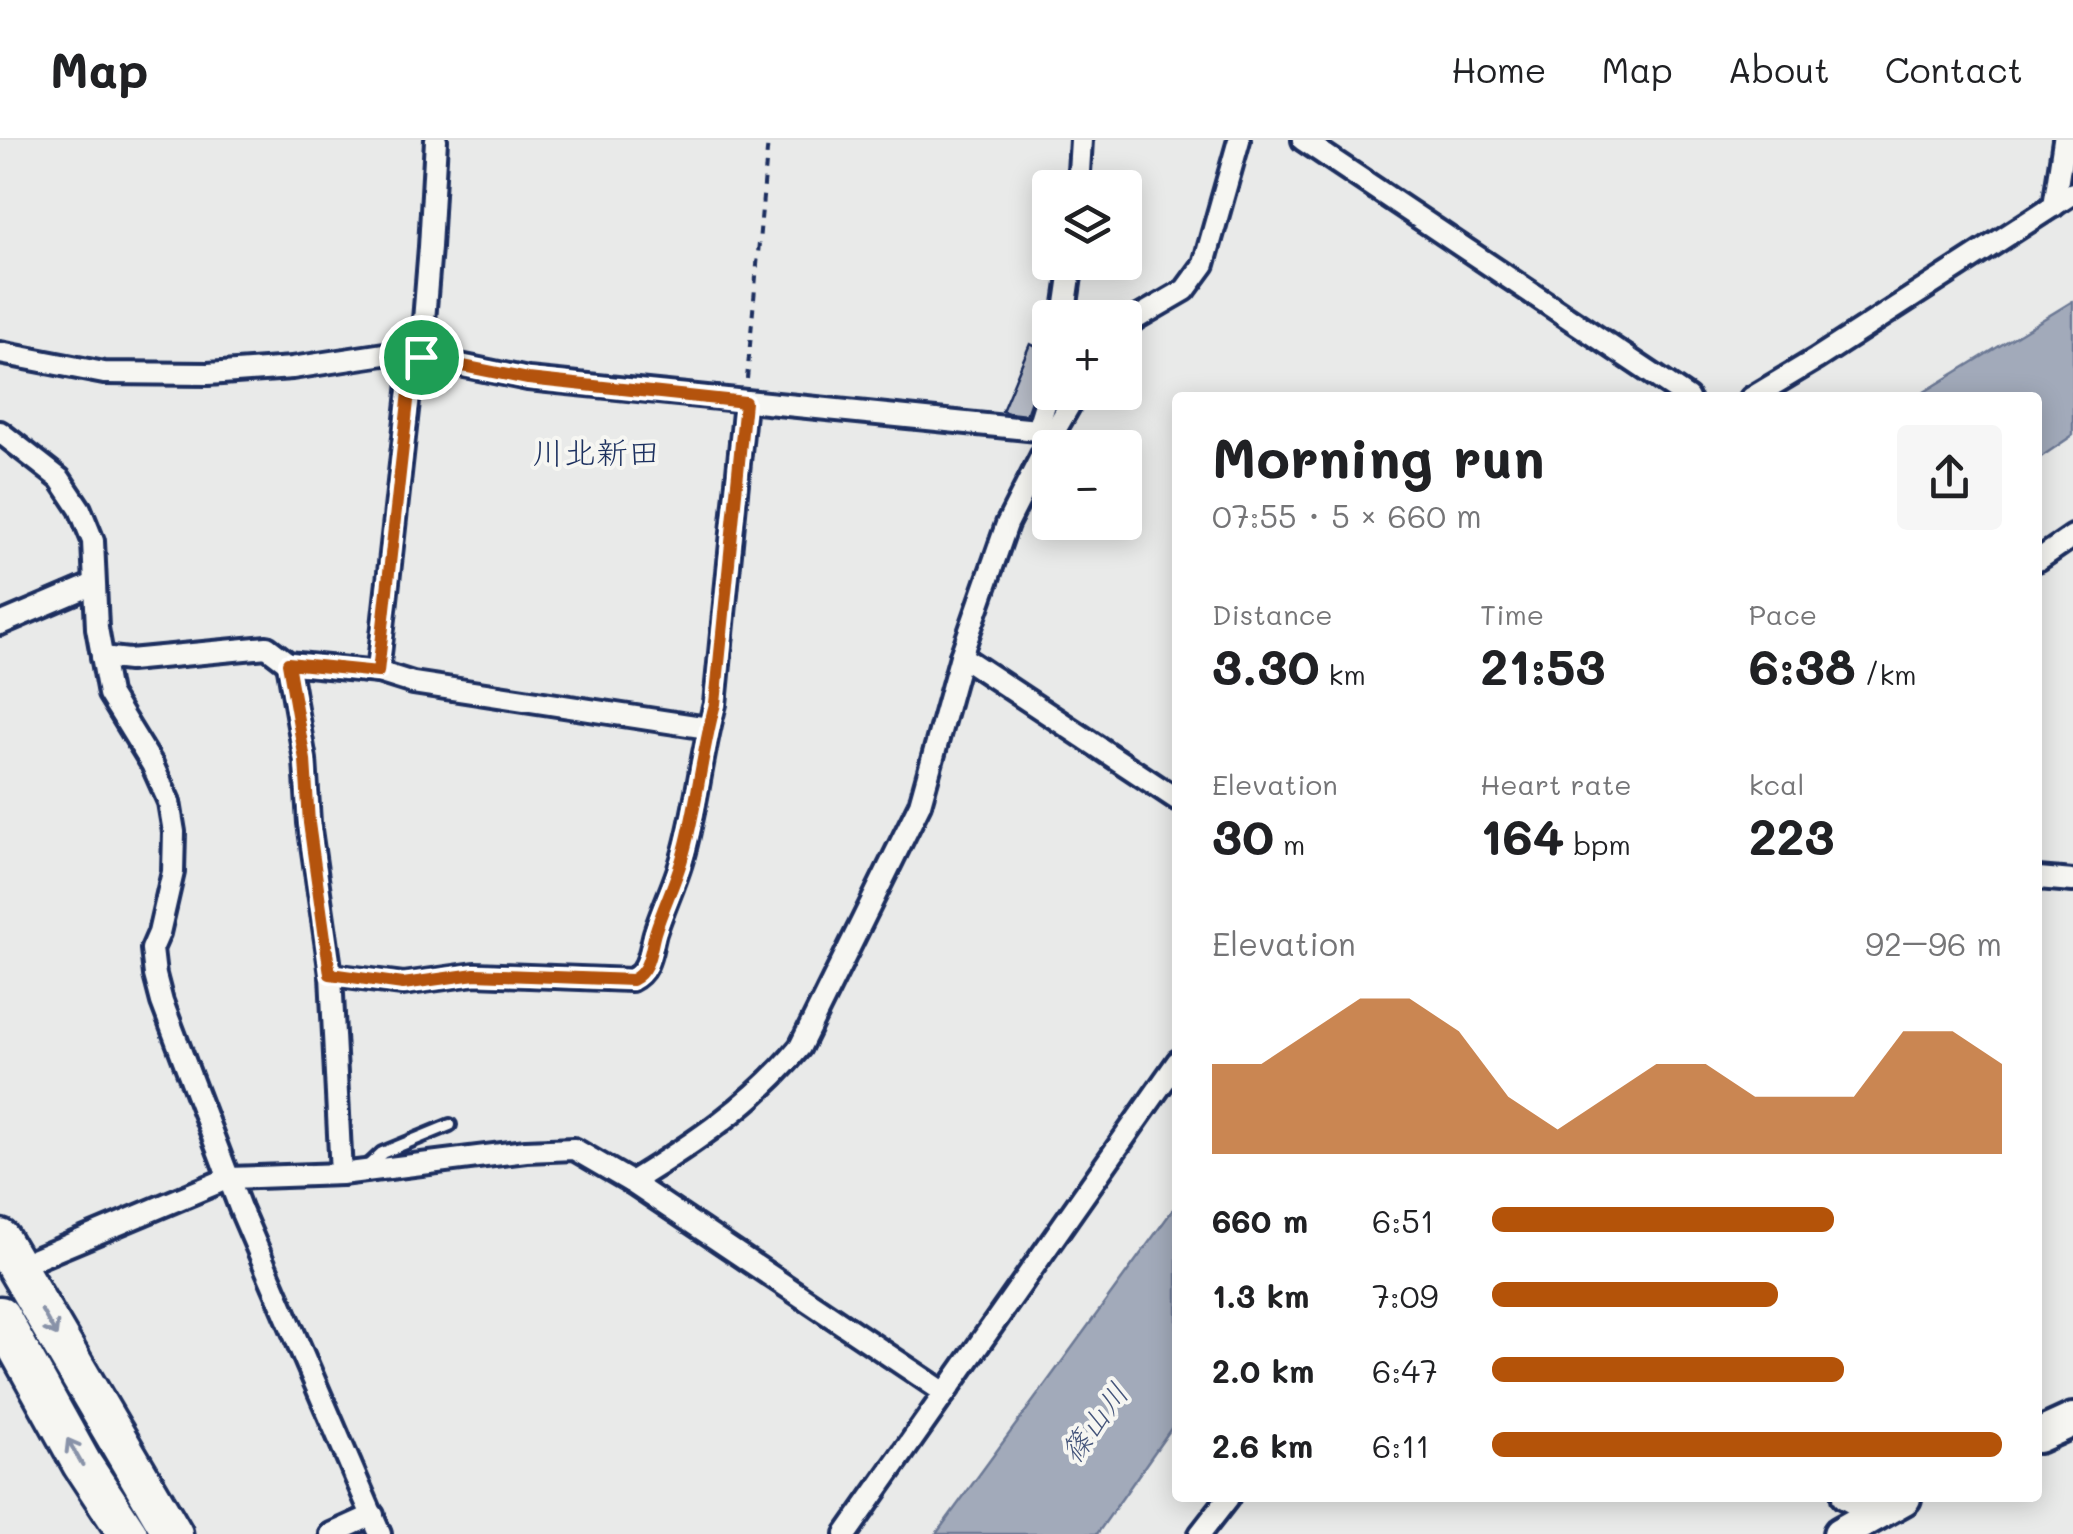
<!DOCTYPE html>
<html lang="en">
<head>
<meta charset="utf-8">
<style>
  :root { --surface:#fff; --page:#f6f6f6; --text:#202124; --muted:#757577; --line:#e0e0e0; --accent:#b45309 }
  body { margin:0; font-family:Mali,"Klee One",sans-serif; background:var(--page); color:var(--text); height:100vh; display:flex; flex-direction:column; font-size:38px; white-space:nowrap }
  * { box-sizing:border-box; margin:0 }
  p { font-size:32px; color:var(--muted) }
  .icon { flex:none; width:55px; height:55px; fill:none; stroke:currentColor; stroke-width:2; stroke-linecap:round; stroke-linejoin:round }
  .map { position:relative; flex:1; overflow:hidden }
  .side { position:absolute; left:1172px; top:252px; width:870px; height:1110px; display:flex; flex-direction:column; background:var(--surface); border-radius:10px; box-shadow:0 5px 25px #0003 }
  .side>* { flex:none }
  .controls { position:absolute; left:1032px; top:30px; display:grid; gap:20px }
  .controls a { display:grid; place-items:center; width:110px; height:110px; border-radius:10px; background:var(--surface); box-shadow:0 5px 25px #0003; font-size:50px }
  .pin { position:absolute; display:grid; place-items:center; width:85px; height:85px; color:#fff; margin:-42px; border:5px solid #fff; border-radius:50%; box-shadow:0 2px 10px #0007 }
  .round { display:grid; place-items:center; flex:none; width:105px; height:105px; border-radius:10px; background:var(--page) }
  .summary { display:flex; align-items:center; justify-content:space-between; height:170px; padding:0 40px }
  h1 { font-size:55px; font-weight:700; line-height:75px }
  .metrics { display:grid; grid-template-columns:repeat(3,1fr); gap:15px; height:170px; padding:10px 40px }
  .metrics div { display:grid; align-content:center }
  .metrics b { font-size:50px; font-weight:700 }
  .metrics small { font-size:28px; font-weight:400 }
  .metrics p { font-size:28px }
  .chart { height:280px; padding:20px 40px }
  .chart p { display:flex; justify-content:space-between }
  .chart svg { width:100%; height:180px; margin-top:10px; fill:var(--accent); opacity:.7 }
  ul { padding:0 40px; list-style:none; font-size:32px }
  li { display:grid; grid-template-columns:160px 120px 1fr; align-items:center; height:75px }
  li i { height:25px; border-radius:12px; background:var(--accent) }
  header { display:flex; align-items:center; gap:60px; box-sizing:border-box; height:140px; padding:0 50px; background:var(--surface); border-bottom:2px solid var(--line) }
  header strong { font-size:48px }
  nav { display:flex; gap:55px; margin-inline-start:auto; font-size:35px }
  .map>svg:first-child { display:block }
  .water { fill:#a2aaba; stroke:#6c7995; stroke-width:2.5 }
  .building { fill:#b6bbc6; stroke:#1b2f5e; stroke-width:2.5 }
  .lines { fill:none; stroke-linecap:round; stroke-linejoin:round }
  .service-casing { stroke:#1b2f5e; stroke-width:18 }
  .minor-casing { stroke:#1b2f5e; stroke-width:28 }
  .primary-casing { stroke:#1b2f5e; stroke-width:40 }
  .motorway-casing { stroke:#1b2f5e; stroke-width:45 }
  .path { stroke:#1b2f5e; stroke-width:4; stroke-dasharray:8 8; stroke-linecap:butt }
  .service { stroke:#f6f6f2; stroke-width:10 }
  .minor { stroke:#f6f6f2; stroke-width:20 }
  .primary { stroke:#f6f6f2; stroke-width:32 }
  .motorway { stroke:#f6f6f2; stroke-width:38 }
  .oneway { stroke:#8892a8 }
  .route-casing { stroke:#fff; stroke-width:20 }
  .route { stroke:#b45309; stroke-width:12 }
  .labels { text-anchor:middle; stroke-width:8; stroke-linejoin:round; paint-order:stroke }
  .water-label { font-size:30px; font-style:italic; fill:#44547a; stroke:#f6f6f2 }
  .quarter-label { font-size:32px; fill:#1b2f5e; stroke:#f6f6f2 }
</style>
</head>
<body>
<header>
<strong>Map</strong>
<nav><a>Home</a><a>Map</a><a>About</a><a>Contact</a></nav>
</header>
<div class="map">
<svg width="2073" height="1394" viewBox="0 0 2073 1394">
  <rect width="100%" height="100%" fill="#e9eae9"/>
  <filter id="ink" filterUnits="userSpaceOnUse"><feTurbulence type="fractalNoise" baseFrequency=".01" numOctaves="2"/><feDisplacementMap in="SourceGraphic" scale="20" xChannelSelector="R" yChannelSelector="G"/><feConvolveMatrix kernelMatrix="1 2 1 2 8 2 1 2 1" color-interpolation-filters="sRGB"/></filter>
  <g filter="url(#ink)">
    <g class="water">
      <path d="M 2073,161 L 2073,295 L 2038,319 L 2038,258 L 1916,257 Z"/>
      <path d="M 1177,1064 L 1177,1280 L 1097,1394 L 936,1394 Z"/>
    </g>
    <path class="building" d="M 1030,204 L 1050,213 L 1050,220 L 1043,237 L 1037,244 L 1026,275 L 1008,273 L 1002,271 Z"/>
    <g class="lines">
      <defs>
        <path id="service" d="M 366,1028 L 382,1013 L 450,985"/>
        <g id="minor">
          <path d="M 1303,0 L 1688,258"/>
          <path d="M 1078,48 L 1081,0"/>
          <path d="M 2054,66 L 2064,0"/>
          <path d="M 1064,178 L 1072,122"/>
          <path d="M 1125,187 L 1135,179 L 1185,150 L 1204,124 L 1239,0"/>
          <path d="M 0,213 L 104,233 L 208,234 L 292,228 L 391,213 L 421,217 L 528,239 L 1037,290 L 1050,299"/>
          <path d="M 421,217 L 430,107 L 436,0"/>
          <path d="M 1751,258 L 1816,219 L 2073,53"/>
          <path d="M 1037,290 L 1050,248"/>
          <path d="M 0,292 L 60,339 L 80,369 L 93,401 L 97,488 L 109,554 L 152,624 L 169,662 L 174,692 L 173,732 L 159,793 L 152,809 L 155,835 L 162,862 L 240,1068 L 380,1394"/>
          <path d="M 2038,420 L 2073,396"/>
          <path d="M 0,484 L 94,444"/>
          <path d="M 961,516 L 1178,660"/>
          <path d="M 102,517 L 129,520 L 267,507 L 288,523 L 378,532 L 413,543 L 708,588"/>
          <path d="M 288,523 L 305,620 L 309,683 L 331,835 L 341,1034"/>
          <path d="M 378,532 L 413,216"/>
          <path d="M 2038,738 L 2073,741"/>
          <path d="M 331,835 L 403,844 L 475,834 L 631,840 C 650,831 650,811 655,793 C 663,768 675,744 682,719 C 697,668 701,615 715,564 L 745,262"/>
          <path d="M 631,1042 C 693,1004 753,964 800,907 L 920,664 L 961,516 L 1007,384 L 1050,299 L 1077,252"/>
          <path d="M 33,1120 L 229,1038 L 341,1034 L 526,1011 L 574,1009 L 631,1042 L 945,1253"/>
          <path d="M 1843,1358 L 1873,1374"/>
          <path d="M 331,1394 L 373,1375"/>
          <path d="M 846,1394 L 1178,921"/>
          <path d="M 1200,1394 L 1228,1358"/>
        </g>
        <g id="primary">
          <path d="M 2038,1296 L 2073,1280"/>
          <path d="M 1840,1394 L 1904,1358"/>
        </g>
        <g id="motorway">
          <path d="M 0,1099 L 173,1394"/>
          <path d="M 0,1176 L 82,1324 L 128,1394"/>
        </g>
      </defs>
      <use href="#service" class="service-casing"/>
      <use href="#minor" class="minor-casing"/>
      <use href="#primary" class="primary-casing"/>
      <use href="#motorway" class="motorway-casing"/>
      <path class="path" d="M 747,239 L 768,0"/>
      <use href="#service" class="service"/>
      <use href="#minor" class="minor"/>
      <use href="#primary" class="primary"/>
      <use href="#motorway" class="motorway"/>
    </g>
    <defs><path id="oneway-shaft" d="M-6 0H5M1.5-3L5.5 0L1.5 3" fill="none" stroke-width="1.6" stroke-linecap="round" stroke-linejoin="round" transform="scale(2.5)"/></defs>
    <g class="oneway">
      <use href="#oneway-shaft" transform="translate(49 1183) rotate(60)"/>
      <use href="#oneway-shaft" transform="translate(75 1312) rotate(-120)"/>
    </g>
  </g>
  <g class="lines" filter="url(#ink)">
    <defs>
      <path id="route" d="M 413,216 L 528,239 L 745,262 L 715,564 C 701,615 697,668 682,719 C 675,744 663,767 655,793 C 650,811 650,831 632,840 L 475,834 L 403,844 L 330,834 L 309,683 L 305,620 L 288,523 L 378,532 Z"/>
    </defs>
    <use href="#route" class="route-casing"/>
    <use href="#route" class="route"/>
  </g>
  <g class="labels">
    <g class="water-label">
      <text transform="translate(1095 1283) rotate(-53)" y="10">篠山川</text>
    </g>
    <g class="quarter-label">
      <text x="596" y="324">川北新田</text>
    </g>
  </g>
</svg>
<div class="controls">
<a><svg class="icon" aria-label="layers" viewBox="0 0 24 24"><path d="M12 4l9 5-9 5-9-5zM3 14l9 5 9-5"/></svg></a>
<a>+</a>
<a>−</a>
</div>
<div class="pin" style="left:421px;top:217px;background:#1e9e55"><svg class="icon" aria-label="arrive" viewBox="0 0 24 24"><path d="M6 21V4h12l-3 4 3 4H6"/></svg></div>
<section class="side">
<div class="summary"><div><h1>Morning run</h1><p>07:55 · 5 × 660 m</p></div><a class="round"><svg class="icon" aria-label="share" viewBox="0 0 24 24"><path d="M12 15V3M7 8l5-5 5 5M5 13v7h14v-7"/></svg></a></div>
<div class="metrics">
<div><p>Distance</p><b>3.30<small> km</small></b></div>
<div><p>Time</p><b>21:53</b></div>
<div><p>Pace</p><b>6:38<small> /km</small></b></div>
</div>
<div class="metrics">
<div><p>Elevation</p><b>30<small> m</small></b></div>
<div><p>Heart rate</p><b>164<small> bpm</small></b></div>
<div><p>kcal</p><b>223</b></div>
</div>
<div class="chart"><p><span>Elevation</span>92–96 m</p>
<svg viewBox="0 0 160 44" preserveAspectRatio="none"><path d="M0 44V22L10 22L20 14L30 6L40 6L50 14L60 30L70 38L80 30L90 22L100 22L110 30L120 30L130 30L140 14L150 14L160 22V44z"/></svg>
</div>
<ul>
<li><b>660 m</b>6:51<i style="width:67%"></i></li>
<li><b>1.3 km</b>7:09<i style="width:56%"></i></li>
<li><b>2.0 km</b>6:47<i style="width:69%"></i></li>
<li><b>2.6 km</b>6:11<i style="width:100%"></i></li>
</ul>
</section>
</div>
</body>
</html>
